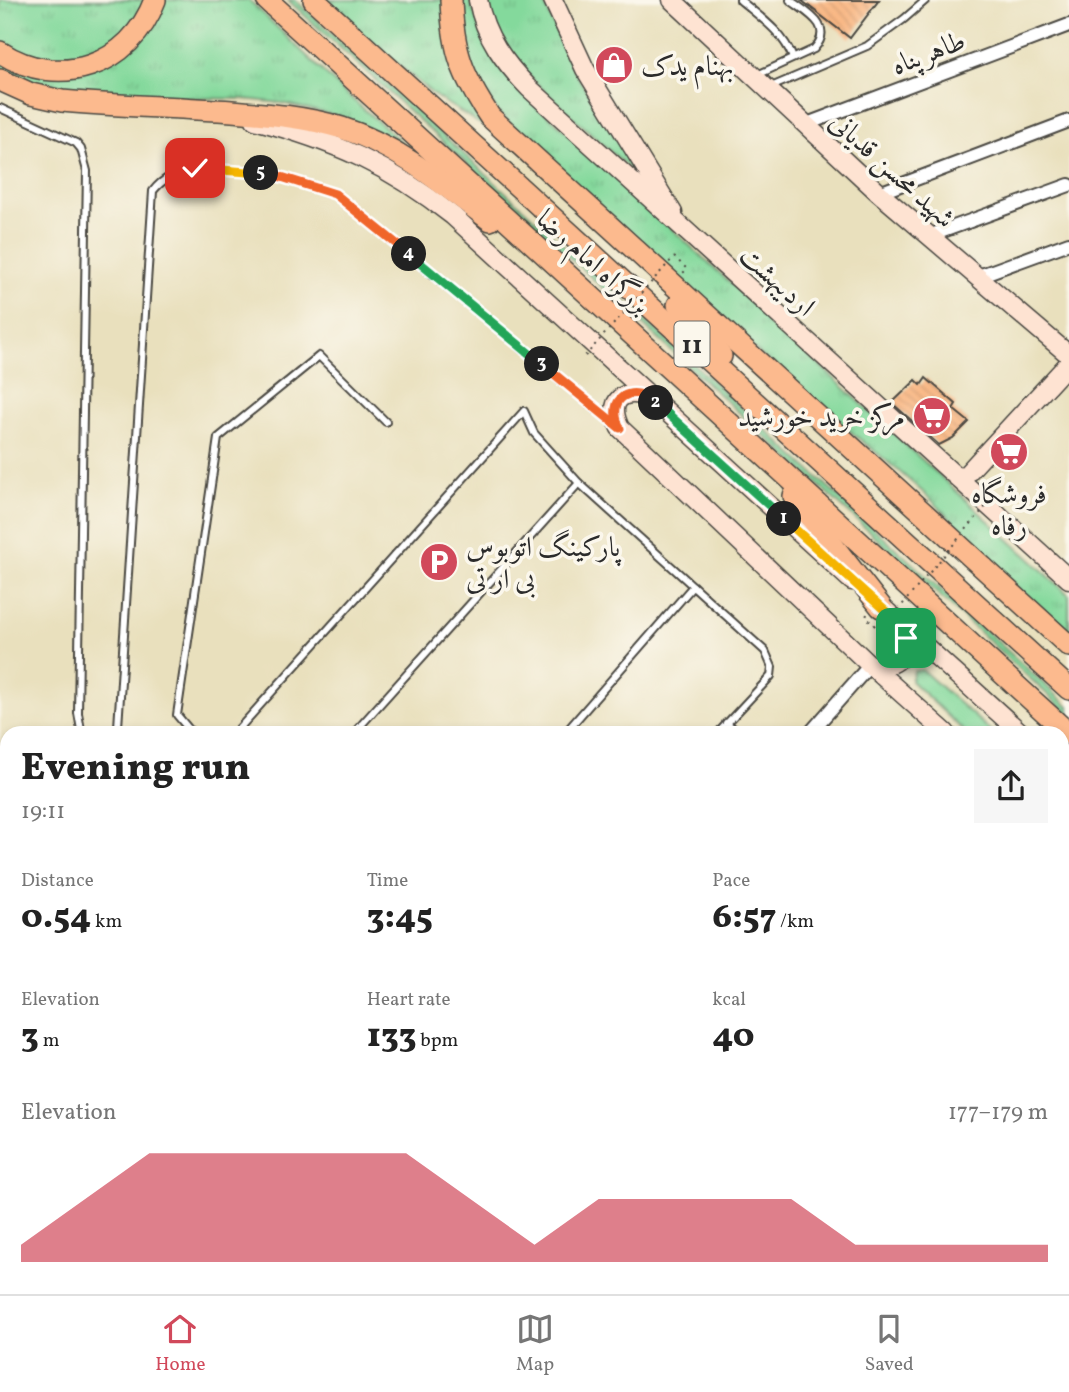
<!DOCTYPE html>
<html lang="en">
<head>
<meta charset="utf-8">
<style>
  :root { --surface:#fff; --page:#f6f6f6; --text:#222; --muted:#767676; --line:#e0e0e0; --accent:#d1495b }
  body { margin:0; font-family:Vollkorn,Amiri,serif; background:var(--page); color:var(--text); height:100vh; display:flex; flex-direction:column; font-size:26px; white-space:nowrap }
  * { box-sizing:border-box; margin:0 }
  p { font-size:23px; color:var(--muted) }
  .icon { flex:none; width:38px; height:38px; fill:none; stroke:currentColor; stroke-width:2; stroke-linecap:round; stroke-linejoin:round }
  .map { position:relative; flex:1; overflow:hidden }
  .details { position:absolute; left:0px; top:726px; width:1069px; height:569px; display:flex; flex-direction:column; background:var(--surface); border-radius:21px 21px 0 0; box-shadow:0 4px 10px #0003 }
  .details>* { flex:none }
  .pin { position:absolute; display:grid; place-items:center; width:60px; height:60px; color:#fff; margin:-30px; border-radius:14px; box-shadow:0 4px 10px #0006 }
  .km { position:absolute; width:35px; height:35px; margin:-18px; border-radius:50%; background:#222; color:#fff; font-size:19px; line-height:35px; text-align:center }
  .round { display:grid; place-items:center; flex:none; width:74px; height:74px; border-radius:0px; background:var(--page) }
  .overview { display:flex; align-items:center; justify-content:space-between; height:119px; padding:0 21px }
  h1 { font-size:38px; font-weight:800; line-height:52px }
  .metrics { display:grid; grid-template-columns:repeat(3,1fr); gap:10px; height:119px; padding:7px 21px }
  .metrics div { display:grid; align-content:center }
  .metrics b { font-size:35px; font-weight:800 }
  .metrics small { font-size:19px; font-weight:400 }
  .metrics p { font-size:19px }
  .chart { height:196px; padding:14px 21px }
  .chart p { display:flex; justify-content:space-between }
  .chart svg { width:100%; height:126px; margin-top:7px; fill:var(--accent); opacity:.7 }
  .dock { display:flex; justify-content:space-around; align-items:center; height:98px; border-top:2px solid var(--line); background:var(--surface); font-size:19px; color:var(--muted) }
  .dock a { display:grid; justify-items:center; gap:4px }
  .dock .selected { color:var(--accent) }
  .map>svg:first-child { display:block }
  .grass { fill:url(#grass-tufts); stroke:#588264; stroke-width:2 }
  .building { fill:url(#building-back-hatch) }
  .lines { fill:none; stroke-linecap:round; stroke-linejoin:round }
  .service-casing { stroke:#484641; stroke-width:10 }
  .minor-casing { stroke:#484641; stroke-width:16 }
  .secondary-casing { stroke:#484641; stroke-width:21 }
  .trunk-casing { stroke:#484641; stroke-width:24 }
  .path { stroke:#484641; stroke-width:2; stroke-dasharray:2 5; stroke-linecap:butt }
  .service { stroke:#fff; stroke-width:6 }
  .minor { stroke:#fff; stroke-width:12 }
  .secondary { stroke:#fee3d2; stroke-width:18 }
  .trunk { stroke:#fcba8e; stroke-width:21 }
  .path-bridge { stroke:#484641; stroke-width:2; stroke-dasharray:2 5; stroke-linecap:butt }
  .split-1-casing { stroke:#fff; stroke-width:14 }
  .split-2-casing { stroke:#fff; stroke-width:14 }
  .split-3-casing { stroke:#fff; stroke-width:14 }
  .split-4-casing { stroke:#fff; stroke-width:14 }
  .split-5-casing { stroke:#fff; stroke-width:14 }
  .split-6-casing { stroke:#fff; stroke-width:14 }
  .split-1 { stroke:#f5b400; stroke-width:9 }
  .split-2 { stroke:#22a559; stroke-width:9 }
  .split-3 { stroke:#f0652b; stroke-width:9 }
  .split-4 { stroke:#22a559; stroke-width:9 }
  .split-5 { stroke:#f0652b; stroke-width:9 }
  .split-6 { stroke:#f5b400; stroke-width:9 }
  .labels { text-anchor:middle; stroke-width:7; stroke-linejoin:round; paint-order:stroke }
  .shield { fill:#fbf7ec; stroke:#696865; stroke-width:2 }
  .shield-label { font-size:26px; font-weight:bold; fill:#2b2b2b }
  .street-label { font-size:28px; fill:#2b2b2b; stroke:#fbf7ec }
  .poi-label { font-size:28px; fill:#2b2b2b; stroke:#fbf7ec; text-anchor:start }
</style>
</head>
<body>
<div class="map">
<svg width="1069" height="1294" viewBox="0 0 1069 1294">
  <defs>
    <pattern id="grass-tufts" width="24" height="20" patternUnits="userSpaceOnUse" patternTransform="scale(1.75)"><rect width="24" height="20" fill="#84d99c"/><path d="M3 7l-1-3M5 7V3M7 7l1-3M15 17l-1-3M17 17v-4M19 17l1-3" fill="none" stroke="#72ba87"/></pattern>
    <pattern id="building-back-hatch" width="6" height="6" patternUnits="userSpaceOnUse" patternTransform="scale(1.75)"><rect width="6" height="6" fill="#f9b27c"/><path d="M-1 5l2 2M0 0l6 6M5-1l2 2" fill="none" stroke="#d6996b"/></pattern>
  </defs>
  <rect width="100%" height="100%" fill="#fbf7ec"/>
  <filter id="ink" filterUnits="userSpaceOnUse"><feTurbulence type="fractalNoise" baseFrequency=".0143" numOctaves="2"/><feDisplacementMap in="SourceGraphic" scale="14" xChannelSelector="R" yChannelSelector="G"/><feConvolveMatrix kernelMatrix="1 2 1 2 8 2 1 2 1" color-interpolation-filters="sRGB"/></filter>
  <filter id="wash" filterUnits="userSpaceOnUse"><feTurbulence type="fractalNoise" baseFrequency=".00686" numOctaves="4" result="noise"/><feDisplacementMap in="SourceGraphic" scale="28" xChannelSelector="R" yChannelSelector="G"/><feGaussianBlur stdDeviation="1.57" result="paint"/><feColorMatrix in="noise" values="0 0 0 0 0 0 0 0 0 0 0 0 0 0 0 0 0 1.4 0 .05"/><feComposite in="paint" operator="in"/></filter>
  <g filter="url(#wash)">
    <rect width="100%" height="100%" fill="#e9e0bd"/>
    <g class="grass">
      <path d="M 0,0 L 149,0 L 111,49 L 60,65 L 0,46 Z"/>
      <path d="M 160,0 L 249,0 L 343,91 L 404,144 L 338,116 L 281,103 L 244,99 L 92,96 L 47,90 L 0,73 L 0,60 L 83,72 Z"/>
      <path d="M 288,0 L 295,0 L 1069,707 L 1069,714 Z"/>
      <path d="M 323,0 L 443,0 L 480,117 L 488,129 L 435,96 Z"/>
      <path d="M 457,0 L 470,0 C 480,30 488,56 510,80 L 1069,595 L 1069,637 L 964,539 C 960,519 877,453 857,437 C 732,335 616,221 498,112 L 474,77 Z"/>
      <path d="M 486,0 L 543,0 L 573,69 L 648,186 L 523,71 L 500,43 Z"/>
      <path d="M 922,670 L 993,733 L 966,733 L 911,681 L 914,671 Z"/>
      <path d="M 0,1090 L 7,1096 L 7,1288 L 215,1288 L 222,1294 L 0,1294 Z"/>
    </g>
    <g id="blocks">
      <g class="building">
        <path d="M 801,0 L 879,0 L 850,38 Z"/>
        <path d="M 926,378 L 956,404 L 953,409 L 969,422 L 953,438 L 939,445 L 892,403 L 916,380 L 921,385 Z"/>
      </g>
    </g>
  </g>
  <g filter="url(#ink)">
    <use href="#blocks" fill-opacity="0" stroke="#484641" stroke-width="2"/>
    <g class="lines">
      <defs>
        <g id="service">
          <path d="M 740,0 C 760,17 783,32 793,58"/>
          <path d="M 755,76 L 814,49 C 835,26 807,13 790,0"/>
          <path d="M 771,87 L 867,46 L 904,19 L 926,0"/>
          <path d="M 0,108 L 76,143 L 81,149 L 87,171 L 78,713 L 81,730 L 84,733"/>
          <path d="M 726,723 L 740,733"/>
          <path d="M 114,733 L 118,727 L 153,191 C 163,178 179,171 195,168 L 272,174 L 335,194 L 613,423"/>
          <path d="M 192,733 L 177,715 L 218,438 L 319,356 L 386,422"/>
          <path d="M 235,733 L 524,411 L 534,433 L 579,483 L 765,651 L 772,667 L 771,676 L 718,733"/>
          <path d="M 354,733 L 579,483"/>
          <path d="M 565,733 L 693,586"/>
          <path d="M 0,965 L 7,972"/>
          <path d="M 0,996 L 7,988"/>
        </g>
        <g id="minor">
          <path d="M 804,125 L 1069,25"/>
          <path d="M 879,193 L 1069,121"/>
          <path d="M 929,236 L 1069,185"/>
          <path d="M 976,277 L 1069,243"/>
          <path d="M 810,733 L 870,665"/>
          <path d="M 1062,1205 L 1069,1212"/>
          <path d="M 291,1294 L 297,1288"/>
          <path d="M 770,1294 L 775,1288"/>
        </g>
        <g id="secondary">
          <path d="M 478,0 C 485,37 504,62 529,88 L 1069,579"/>
          <path d="M 553,0 L 585,69 L 673,213"/>
          <path d="M 672,0 L 879,193 L 1069,355"/>
          <path d="M 255,120 C 334,141 389,165 453,216 L 852,581"/>
          <path d="M 651,398 C 623,387 606,400 620,428 L 870,665 L 946,733"/>
          <path d="M 961,480 L 1069,363"/>
          <path d="M 873,599 L 1021,733"/>
          <path d="M 870,665 C 900,669 911,653 902,626"/>
          <path d="M 1062,771 L 1069,777"/>
          <path d="M 1062,838 L 1069,844"/>
          <path d="M 0,1047 L 7,1054"/>
          <path d="M 0,1074 L 7,1080"/>
          <path d="M 234,1288 L 241,1294"/>
          <path d="M 263,1288 L 270,1294"/>
        </g>
        <g id="trunk">
          <path d="M 267,0 L 1069,734"/>
          <path d="M 314,0 L 1069,689"/>
          <path d="M 451,0 C 453,51 462,75 490,117 L 1069,646"/>
          <path d="M 0,52 C 59,90 130,67 155,0"/>
          <path d="M 0,80 L 31,94 L 62,101 C 118,106 175,107 232,111 C 269,114 306,117 342,128 C 398,146 444,185 490,220"/>
          <path d="M 678,305 L 721,356"/>
          <path d="M 794,496 L 881,607"/>
        </g>
      </defs>
      <use href="#service" class="service-casing"/>
      <use href="#minor" class="minor-casing"/>
      <use href="#secondary" class="secondary-casing"/>
      <use href="#trunk" class="trunk-casing"/>
      <g class="path">
        <path d="M 674,257 L 687,269 L 683,273"/>
        <path d="M 867,614 L 866,617 L 880,631"/>
        <path d="M 0,1225 L 7,1231"/>
        <path d="M 0,1292 L 7,1285"/>
        <path d="M 101,1294 L 101,1288"/>
      </g>
      <use href="#service" class="service"/>
      <use href="#minor" class="minor"/>
      <use href="#secondary" class="secondary"/>
      <use href="#trunk" class="trunk"/>
      <g class="path-bridge">
        <path d="M 585,356 L 674,257"/>
        <path d="M 880,631 L 992,499"/>
      </g>
    </g>
  </g>
  <g class="lines" filter="url(#ink)">
    <defs>
      <path id="split-1" d="M 784,519 L 902,626 L 906,638"/>
      <path id="split-2" d="M 656,403 L 784,519"/>
      <path id="split-3" d="M 542,364 L 620,428 C 605,398 632,382 656,403"/>
      <path id="split-4" d="M 409,254 L 542,364"/>
      <path id="split-5" d="M 261,173 L 272,174 L 335,194 L 409,254"/>
      <path id="split-6" d="M 195,168 L 261,173"/>
    </defs>
    <use href="#split-1" class="split-1-casing"/>
    <use href="#split-2" class="split-2-casing"/>
    <use href="#split-3" class="split-3-casing"/>
    <use href="#split-4" class="split-4-casing"/>
    <use href="#split-5" class="split-5-casing"/>
    <use href="#split-6" class="split-6-casing"/>
    <use href="#split-1" class="split-1"/>
    <use href="#split-2" class="split-2"/>
    <use href="#split-3" class="split-3"/>
    <use href="#split-4" class="split-4"/>
    <use href="#split-5" class="split-5"/>
    <use href="#split-6" class="split-6"/>
  </g>
  <defs>
    <symbol id="shop-disc" viewBox="-11 -11 22 22"><circle r="9.5" fill="#d1495b" stroke="#fbf7ec"/><path d="M-5-2.5h2.3a2.7 3.5 0 0 1 5.4 0H5L5.5 6h-11ZM-1.5-2.5h3a1.5 2.3 0 0 0-3 0Z" fill="#fff"/></symbol>
    <symbol id="supermarket-disc" viewBox="-11 -11 22 22"><circle r="9.5" fill="#d1495b" stroke="#fbf7ec"/><path d="M-6-5.5h2.5l.6 2H6L4.5 2H-2.5L-4.4-4H-6ZM-1.5 3.2a1.3 1.3 0 1 0 .1 0ZM3 3.2a1.3 1.3 0 1 0 .1 0Z" fill="#fff"/></symbol>
    <symbol id="parking-disc" viewBox="-11 -11 22 22"><circle r="9.5" fill="#d1495b" stroke="#fbf7ec"/><path d="M-3.5-5.5H1a3.5 3.5 0 0 1 0 7H-1V5.5H-3.5ZM-1-3.4V-.6H.8a1.4 1.4 0 0 0 0-2.8Z" fill="#fff"/></symbol>
  </defs>
  <g fill-rule="evenodd">
    <use href="#shop-disc" x="592" y="43" width="44" height="44"/>
    <use href="#supermarket-disc" x="910" y="394" width="44" height="44"/>
    <use href="#supermarket-disc" x="987" y="430" width="44" height="44"/>
    <use href="#parking-disc" x="417" y="540" width="44" height="44"/>
  </g>
  <g class="labels">
    <rect class="shield" x="674.5" y="321.5" width="35" height="45" rx="5"/>
    <g class="shield-label">
      <text x="692" y="353">11</text>
    </g>
    <g class="street-label">
      <text transform="translate(928 52) rotate(-21)" y="10">طاهرپناه</text>
      <text transform="translate(893 169) rotate(42)" y="10">شهید محسن قدیانی</text>
      <text transform="translate(594 261) rotate(42)" y="10">بزرگراه امام رضا</text>
      <text transform="translate(778 280) rotate(42)" y="10">اردیبهشت</text>
    </g>
    <g class="poi-label">
      <text x="641" y="75">بهنام یدک</text>
      <text x="905" y="426" text-anchor="end">مرکز خرید خورشید</text>
      <text x="1009" y="503" text-anchor="middle">فروشگاه<tspan x="1009" dy="32">رفاه</tspan></text>
      <text x="466" y="556">پارکینگ اتوبوس<tspan x="466" dy="32">بی ار تی</tspan></text>
    </g>
  </g>
</svg>
<div class="pin" style="left:906px;top:638px;background:#1e9e55"><svg class="icon" aria-label="arrive" viewBox="0 0 24 24"><path d="M6 21V4h12l-3 4 3 4H6"/></svg></div>
<div class="pin" style="left:195px;top:168px;background:#d93025"><svg class="icon" aria-label="check" viewBox="0 0 24 24"><path d="M5 12l5 5 9-10"/></svg></div>
<b class="km" style="left:784px;top:519px">1</b>
<b class="km" style="left:656px;top:403px">2</b>
<b class="km" style="left:542px;top:364px">3</b>
<b class="km" style="left:409px;top:254px">4</b>
<b class="km" style="left:261px;top:173px">5</b>
<section class="details">
<div class="overview"><div><h1>Evening run</h1><p>19:11</p></div><a class="round"><svg class="icon" aria-label="share" viewBox="0 0 24 24"><path d="M12 15V3M7 8l5-5 5 5M5 13v7h14v-7"/></svg></a></div>
<div class="metrics">
<div><p>Distance</p><b>0.54<small> km</small></b></div>
<div><p>Time</p><b>3:45</b></div>
<div><p>Pace</p><b>6:57<small> /km</small></b></div>
</div>
<div class="metrics">
<div><p>Elevation</p><b>3<small> m</small></b></div>
<div><p>Heart rate</p><b>133<small> bpm</small></b></div>
<div><p>kcal</p><b>40</b></div>
</div>
<div class="chart"><p><span>Elevation</span>177–179 m</p>
<svg viewBox="0 0 160 44" preserveAspectRatio="none"><path d="M0 44V38L10 22L20 6L30 6L40 6L50 6L60 6L70 22L80 38L90 22L100 22L110 22L120 22L130 38L140 38L150 38L160 38V44z"/></svg>
</div>
</section>
</div>
<nav class="dock">
<a class="selected"><svg class="icon" aria-label="home" viewBox="0 0 24 24"><path d="M3 11l9-7 9 7M6 9v11h12V9"/></svg>Home</a>
<a><svg class="icon" aria-label="map" viewBox="0 0 24 24"><path d="M3 6l6-2 6 2 6-2v14l-6 2-6-2-6 2zM9 4v14M15 6v14"/></svg>Map</a>
<a><svg class="icon" aria-label="saved" viewBox="0 0 24 24"><path d="M7 4h10v16l-5-4-5 4z"/></svg>Saved</a>
</nav>
</body>
</html>
